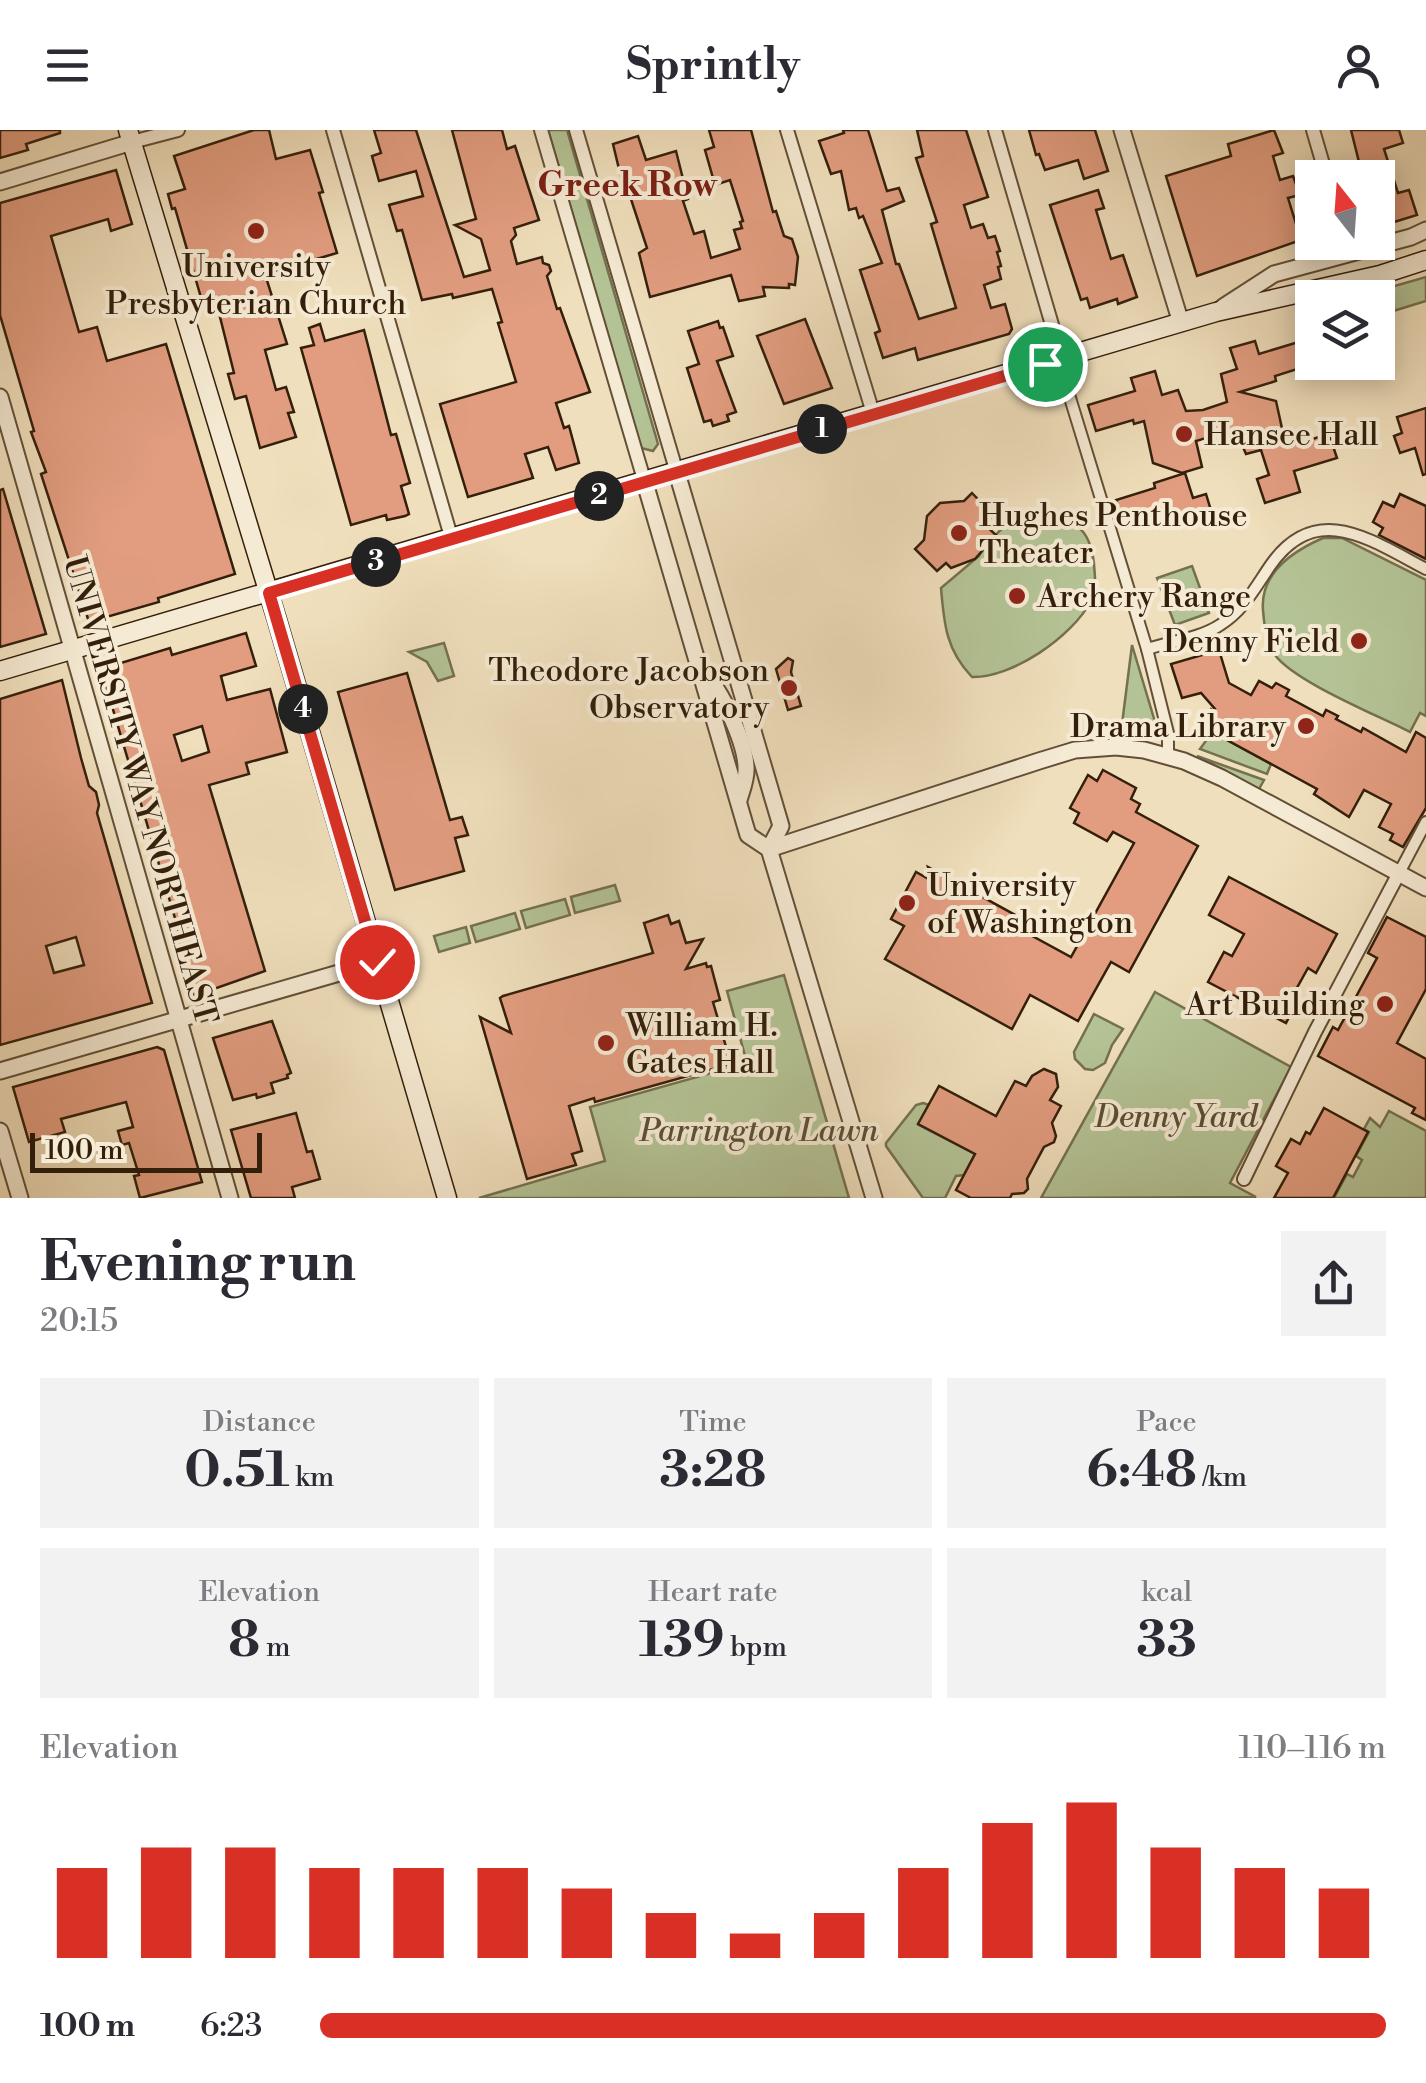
<!DOCTYPE html>
<html lang="en">
<head>
<meta charset="utf-8">
<style>
  :root { --surface:#fff; --page:#f2f2f3; --text:#2b2b33; --muted:#7c7c81; --accent:#d93025 }
  body { margin:0; font-family:"Libre Bodoni",serif; background:var(--page); color:var(--text); height:100vh; display:flex; flex-direction:column; font-size:38px; white-space:nowrap }
  * { box-sizing:border-box; margin:0 }
  p { font-size:32px; color:var(--muted) }
  .icon { flex:none; width:55px; height:55px; fill:none; stroke:currentColor; stroke-width:2; stroke-linecap:round; stroke-linejoin:round }
  .map { position:relative; height:1068px; overflow:hidden }
  .side { display:flex; flex-direction:column; background:var(--surface); flex:1 }
  .side>* { flex:none }
  .needle { width:65px; rotate:343deg }
  .buttons { position:absolute; left:1295px; top:30px; display:grid; gap:20px }
  .buttons a { display:grid; place-items:center; width:100px; height:100px; border-radius:0px; background:var(--surface); box-shadow:0 5px 25px #0003; font-size:50px }
  .scale { position:absolute; left:30px; bottom:25px; width:232px; box-sizing:border-box; padding-left:10px; border:5px solid #341f0b; border-top:0; font-size:28px; line-height:35px; white-space:nowrap; color:#341f0b; -webkit-text-stroke:8px #f5ead3; paint-order:stroke }
  .pin { position:absolute; display:grid; place-items:center; width:85px; height:85px; color:#fff; margin:-42px; border:5px solid #fff; border-radius:50%; box-shadow:0 2px 10px #0007 }
  .km { position:absolute; width:50px; height:50px; margin:-25px; border-radius:50%; background:#222; color:#fff; font-size:28px; line-height:50px; text-align:center }
  .round { display:grid; place-items:center; flex:none; width:105px; height:105px; border-radius:0px; background:var(--page) }
  .headline { display:flex; align-items:center; justify-content:space-between; height:170px; padding:0 40px }
  h1 { font-size:55px; font-weight:700; line-height:75px }
  .figures { display:grid; grid-template-columns:repeat(3,1fr); gap:15px; height:170px; padding:10px 40px }
  .figures div { display:grid; align-content:center; border-radius:0px; background:var(--page); text-align:center }
  .figures b { font-size:50px; font-weight:700 }
  .figures small { font-size:28px; font-weight:400 }
  .figures p { font-size:28px }
  .chart { height:280px; padding:20px 40px }
  .chart p { display:flex; justify-content:space-between }
  .chart svg { width:100%; height:180px; margin-top:10px; stroke:var(--accent); stroke-width:6 }
  ul { padding:0 40px; list-style:none; font-size:32px }
  li { display:grid; grid-template-columns:160px 120px 1fr; align-items:center; height:75px }
  li i { height:25px; border-radius:12px; background:var(--accent) }
  header { display:flex; justify-content:space-between; align-items:center; height:130px; padding:0 40px; background:var(--surface); font-size:45px; font-weight:700 }
  .map>svg:first-child { display:block }
  .green { fill:#b4c395; stroke:#747150; stroke-width:2.5 }
  .building { fill:#e29d80; stroke:#341f0b; stroke-width:2.5; fill-rule:evenodd }
  .lines { fill:none; stroke-linecap:round; stroke-linejoin:round }
  .pedestrian-casing { stroke:#634f37; stroke-width:14 }
  .minor-casing { stroke:#634f37; stroke-width:16 }
  .tertiary-casing { stroke:#634f37; stroke-width:19 }
  .secondary-casing { stroke:#341f0b; stroke-width:21 }
  .pedestrian { stroke:#f5ead3; stroke-width:10 }
  .minor { stroke:#f5ead3; stroke-width:12 }
  .tertiary { stroke:#f5ead3; stroke-width:15 }
  .secondary { stroke:#f5ead3; stroke-width:18 }
  .route-casing { stroke:#fff; stroke-width:20 }
  .route { stroke:#d93025; stroke-width:12 }
  .poi-dot { fill:#8f2418; stroke:#f5ead3; stroke-width:4 }
  .labels { text-anchor:middle; stroke-width:8; stroke-linejoin:round; paint-order:stroke }
  .poi-label { font-size:32px; fill:#341f0b; stroke:#f5ead3; text-anchor:start }
  .street-label { font-size:32px; fill:#341f0b; stroke:#f5ead3 }
  .park-label { font-size:32px; font-style:italic; fill:#5a5034; stroke:#f5ead3 }
  .neighbourhood-label { font-size:35px; font-weight:bold; fill:#7a1f14; stroke:#f5ead3 }
</style>
</head>
<body>
<header><svg class="icon" aria-label="menu" viewBox="0 0 24 24"><path d="M4 6h16M4 12h16M4 18h16"/></svg>Sprintly<svg class="icon" aria-label="person" viewBox="0 0 24 24"><circle cx="12" cy="8" r="4"/><path d="M4 21q1-7 8-7t8 7"/></svg></header>
<div class="map">
<svg width="1426" height="1068" viewBox="0 0 1426 1068">
  <rect width="100%" height="100%" fill="#f0dfbc"/>
  <filter id="stains"><feTurbulence type="fractalNoise" baseFrequency=".002" numOctaves="4"/><feColorMatrix values="0 0 0 0 .2 0 0 0 0 .09 0 0 0 0 .02 0 0 0 .5 -.17"/></filter>
  <radialGradient id="worn" r=".72"><stop offset=".6" stop-color="#630" stop-opacity="0"/><stop offset="1" stop-color="#630" stop-opacity=".3"/></radialGradient>
  <g class="green">
    <path d="M 548,0 L 567,0 L 658,314 L 653,321 L 641,318 Z"/>
    <path d="M 1426,147 L 1426,171 L 1380,185 L 1378,168 L 1372,167 L 1370,163 Z"/>
    <path d="M 1038,386 C 1073,388 1090,396 1094,434 C 1095,448 1097,458 1091,471 C 1072,507 1012,548 972,547 C 946,520 944,494 941,458 L 979,426 L 985,415 L 1012,389 Z"/>
    <path d="M 1323,408 L 1342,408 L 1426,450 L 1426,586 L 1420,583 L 1410,602 C 1377,585 1295,552 1275,525 C 1266,512 1264,495 1263,480 C 1260,443 1293,421 1323,408 Z"/>
    <path d="M 1192,436 L 1209,483 L 1175,495 L 1157,448 Z"/>
    <path d="M 444,513 L 454,546 L 438,551 L 427,532 L 409,522 Z"/>
    <path d="M 1132,515 L 1158,602 L 1147,606 L 1121,602 Z"/>
    <path d="M 1211,579 L 1215,581 L 1209,592 L 1230,604 L 1227,610 L 1271,634 L 1267,644 L 1200,619 L 1208,608 L 1205,596 Z"/>
    <path d="M 1197,626 L 1264,650 L 1259,659 Z"/>
    <path d="M 615,755 L 620,771 L 575,783 L 571,767 Z"/>
    <path d="M 565,769 L 570,785 L 526,798 L 521,781 Z"/>
    <path d="M 515,783 L 520,799 L 476,812 L 471,796 Z"/>
    <path d="M 466,797 L 470,813 L 439,822 L 434,806 Z"/>
    <path d="M 784,845 L 849,1068 L 479,1068 L 605,1031 L 590,977 L 747,933 L 727,861 Z"/>
    <path d="M 1155,862 L 1291,937 L 1230,1053 L 1256,1067 L 1041,1068 Z"/>
    <path d="M 1094,884 L 1123,899 L 1112,915 L 1105,933 L 1093,940 L 1085,939 L 1075,929 L 1074,922 Z"/>
    <path d="M 923,973 L 929,975 L 919,995 L 975,1024 L 964,1045 L 956,1046 L 945,1068 L 923,1068 L 886,1016 L 886,1013 L 916,975 Z"/>
    <path d="M 1389,981 L 1426,1001 L 1426,1068 L 1334,1068 L 1347,1044 L 1353,1047 L 1362,1030 L 1356,1026 L 1369,1002 L 1364,999 L 1370,988 L 1380,997 Z"/>
  </g>
  <g class="building">
    <path d="M 0,0 L 60,0 L 60,3 L 26,14 L 28,20 L 0,28 Z"/>
    <path d="M 254,0 L 269,0 L 276,29 L 310,20 L 323,62 L 319,63 L 337,123 L 265,144 L 287,214 L 265,220 L 276,260 L 286,257 L 294,282 L 288,283 L 296,307 L 260,318 L 246,266 L 235,269 L 228,244 L 234,243 L 215,167 L 202,171 L 175,78 L 172,79 L 168,64 L 185,59 L 174,26 Z"/>
    <path d="M 374,0 L 416,0 L 464,147 L 490,140 L 481,109 L 455,95 L 476,89 L 452,0 L 502,0 L 507,19 L 515,16 L 539,90 L 514,98 L 516,105 L 511,111 L 517,134 L 542,127 L 543,133 L 549,135 L 551,141 L 547,146 L 557,179 L 560,178 L 590,262 L 556,273 L 564,298 L 569,296 L 579,333 L 556,340 L 548,317 L 525,324 L 533,348 L 468,367 L 440,274 L 516,252 L 498,193 L 502,192 L 492,159 L 453,168 L 452,164 L 422,170 L 402,100 L 397,101 L 389,75 L 423,66 L 416,41 L 379,51 L 372,26 L 381,23 Z"/>
    <path d="M 709,0 L 751,0 L 773,82 L 776,81 L 784,106 L 792,109 L 798,127 L 795,155 L 789,154 L 789,158 L 763,157 L 765,166 L 739,171 L 731,145 L 650,167 L 639,123 L 647,118 L 629,63 L 625,64 L 613,14 L 638,6 L 646,30 L 676,21 L 688,69 L 683,71 L 694,104 L 704,101 L 711,128 L 740,119 L 734,100 L 742,98 L 740,92 L 743,91 L 730,50 L 715,55 L 705,20 L 714,17 Z"/>
    <path d="M 843,0 L 868,0 L 887,61 L 899,58 L 904,71 L 882,80 L 896,134 L 899,134 L 919,189 L 956,178 L 931,94 L 937,92 L 916,28 L 923,26 L 917,0 L 966,0 L 988,67 L 964,75 L 971,98 L 983,94 L 988,108 L 995,106 L 1000,121 L 997,122 L 1001,136 L 998,137 L 1001,149 L 984,155 L 991,178 L 1005,174 L 1012,199 L 1009,204 L 918,230 L 915,218 L 883,228 L 875,203 L 880,201 L 860,140 L 882,133 L 863,86 L 859,88 L 856,78 L 849,80 L 841,41 L 831,44 L 819,11 L 844,3 Z"/>
    <path d="M 1029,0 L 1095,0 L 1108,41 L 1084,49 L 1078,30 L 1045,40 L 1039,24 L 1036,25 Z"/>
    <path d="M 1274,0 L 1283,23 L 1273,26 L 1280,50 L 1293,46 L 1300,65 L 1288,68 L 1301,110 L 1197,146 L 1166,46 L 1231,26 L 1228,14 Z"/>
    <path d="M 1351,0 L 1399,0 L 1403,13 L 1384,19 L 1398,63 L 1409,60 L 1417,85 L 1378,97 L 1378,48 L 1363,48 Z"/>
    <path d="M 116,40 L 132,94 L 111,101 L 108,89 L 51,106 L 70,171 L 79,202 L 97,197 L 107,231 L 166,214 L 235,444 L 158,468 L 159,472 L 89,492 L 41,344 L 46,342 L 31,302 L 34,301 L 0,185 L 0,73 Z"/>
    <path d="M 1098,60 L 1104,78 L 1096,80 L 1111,129 L 1123,125 L 1137,167 L 1118,174 L 1117,169 L 1090,178 L 1087,168 L 1081,170 L 1050,75 Z"/>
    <path d="M 805,189 L 832,258 L 784,274 L 757,206 Z"/>
    <path d="M 718,191 L 720,198 L 723,197 L 733,226 L 717,231 L 736,282 L 727,285 L 729,291 L 713,296 L 711,290 L 704,292 L 687,238 L 699,234 L 688,201 Z"/>
    <path d="M 320,194 L 325,211 L 364,200 L 391,305 L 396,304 L 410,353 L 401,356 L 409,384 L 405,386 L 387,390 L 386,385 L 351,395 L 301,218 L 314,215 L 309,198 Z"/>
    <path d="M 1305,210 L 1313,234 L 1275,246 L 1276,251 L 1240,262 L 1276,271 L 1285,312 L 1295,310 L 1296,314 L 1329,304 L 1337,328 L 1294,341 L 1300,362 L 1265,373 L 1257,349 L 1269,345 L 1261,320 L 1246,324 L 1235,299 L 1196,311 L 1202,337 L 1182,343 L 1153,333 L 1144,291 L 1134,294 L 1133,290 L 1096,301 L 1088,275 L 1135,261 L 1131,248 L 1155,241 L 1162,265 L 1178,260 L 1186,281 L 1203,280 L 1227,272 L 1221,244 L 1237,239 L 1230,218 L 1255,211 L 1259,224 Z"/>
    <path d="M 1426,278 L 1426,344 L 1423,345 L 1415,318 L 1400,323 L 1394,306 L 1402,303 L 1397,287 Z"/>
    <path d="M 1185,343 L 1193,368 L 1206,364 L 1213,387 L 1178,398 L 1172,379 L 1123,393 L 1116,370 L 1155,358 L 1154,353 Z"/>
    <path d="M 3,359 L 46,504 L 0,517 L 0,360 Z"/>
    <path d="M 972,363 L 993,385 L 984,394 L 996,405 L 975,429 L 951,438 L 946,433 L 937,441 L 915,419 L 924,410 L 927,386 L 940,373 L 964,371 Z"/>
    <path d="M 1400,364 L 1426,376 L 1426,429 L 1379,405 L 1383,398 L 1373,392 L 1383,372 L 1394,377 Z"/>
    <path d="M 246,503 L 256,536 L 221,546 L 227,570 L 270,559 L 287,622 L 246,633 L 249,644 L 209,655 L 265,841 L 194,866 L 176,806 L 180,805 L 101,539 L 170,518 L 172,525 ZM 202,596 L 209,622 L 182,631 L 174,605 Z"/>
    <path d="M 1219,520 L 1229,553 L 1251,565 L 1259,551 L 1272,558 L 1276,553 L 1289,560 L 1286,566 L 1323,586 L 1326,580 L 1338,586 L 1336,589 L 1361,602 L 1363,598 L 1406,622 L 1416,602 L 1426,608 L 1426,678 L 1403,717 L 1390,710 L 1393,704 L 1379,697 L 1391,674 L 1364,660 L 1349,687 L 1314,664 L 1317,659 L 1227,610 L 1230,604 L 1208,592 L 1215,579 L 1201,563 L 1182,568 L 1171,534 Z"/>
    <path d="M 788,528 L 793,531 L 791,542 L 801,576 L 788,580 L 776,539 Z"/>
    <path d="M 407,543 L 450,690 L 462,687 L 468,705 L 455,708 L 464,741 L 395,760 L 338,562 Z"/>
    <path d="M 62,550 L 81,628 L 89,656 L 96,662 L 99,675 L 97,683 L 152,873 L 0,915 L 0,569 ZM 76,807 L 84,835 L 54,843 L 46,816 Z"/>
    <path d="M 1103,640 L 1136,658 L 1131,669 L 1140,674 L 1136,682 L 1198,716 L 1129,842 L 1111,832 L 1078,891 L 1030,865 L 1012,899 L 885,829 L 904,796 L 891,789 L 916,742 L 932,751 L 928,737 L 1019,787 L 1014,796 L 1071,827 L 1134,713 L 1113,702 L 1107,711 L 1074,693 L 1079,683 L 1070,678 L 1088,645 L 1097,651 Z"/>
    <path d="M 1229,747 L 1337,804 L 1316,843 L 1308,838 L 1293,865 L 1299,868 L 1286,893 L 1208,852 L 1224,822 L 1232,826 L 1244,804 L 1209,785 Z"/>
    <path d="M 668,785 L 671,794 L 679,791 L 686,813 L 703,809 L 686,839 L 706,833 L 707,837 L 711,836 L 720,870 L 713,872 L 731,934 L 595,972 L 594,968 L 569,976 L 582,1021 L 572,1024 L 576,1035 L 527,1049 L 480,887 L 511,903 L 500,868 L 503,866 L 653,823 L 644,793 Z"/>
    <path d="M 1387,787 L 1426,807 L 1426,859 L 1397,913 L 1426,929 L 1426,990 L 1412,983 L 1415,978 L 1318,926 L 1333,897 L 1338,900 L 1377,828 L 1368,823 Z"/>
    <path d="M 272,891 L 291,943 L 287,945 L 288,948 L 271,953 L 274,963 L 257,968 L 256,964 L 233,970 L 213,908 Z"/>
    <path d="M 157,917 L 164,920 L 202,1052 L 140,1068 L 134,1046 L 139,1045 L 129,1013 L 122,1015 L 118,1001 L 133,997 L 126,972 L 61,989 L 65,1002 L 29,1012 L 13,957 Z"/>
    <path d="M 1044,939 L 1056,944 L 1058,957 L 1050,970 L 1061,976 L 1052,993 L 1056,1006 L 1054,1012 L 1044,1017 L 1027,1049 L 1028,1059 L 1024,1063 L 1012,1064 L 1010,1068 L 971,1068 L 956,1060 L 975,1024 L 918,994 L 939,956 L 996,986 L 1015,951 L 1026,956 L 1032,946 Z"/>
    <path d="M 1324,978 L 1368,1002 L 1333,1068 L 1274,1068 L 1288,1043 L 1276,1036 L 1291,1009 L 1300,1014 L 1306,1002 L 1310,1004 Z"/>
    <path d="M 296,983 L 307,1022 L 312,1021 L 320,1049 L 292,1057 L 295,1068 L 251,1068 L 231,1000 Z"/>
  </g>
  <g class="lines">
    <defs>
      <g id="pedestrian">
        <path d="M 1067,258 L 1147,519 L 1168,603 L 1168,626"/>
        <path d="M 1147,519 C 1169,512 1201,508 1220,495 C 1243,481 1255,458 1270,436 C 1316,369 1372,411 1426,439"/>
        <path d="M 1399,743 L 1426,692"/>
      </g>
      <g id="minor">
        <path d="M 333,0 L 452,410"/>
        <path d="M 541,0 L 645,353"/>
        <path d="M 576,0 L 677,343"/>
        <path d="M 787,0 L 873,283"/>
        <path d="M 995,0 L 1062,229"/>
        <path d="M 1313,0 L 1327,48"/>
        <path d="M 132,12 L 178,0"/>
        <path d="M 1244,1049 L 1315,902 L 1399,743"/>
      </g>
      <g id="tertiary">
        <path d="M 1122,0 L 1181,193"/>
        <path d="M 0,52 L 132,12"/>
        <path d="M 1223,177 L 1274,144 L 1411,107 L 1426,100"/>
        <path d="M 0,267 L 230,1068"/>
        <path d="M 677,343 L 781,696 L 769,719"/>
        <path d="M 645,353 L 748,705 L 769,719 L 874,1068"/>
        <path d="M 702,541 C 721,559 745,611 746,637 C 747,648 742,660 739,670"/>
        <path d="M 769,719 L 1039,631 L 1075,620 L 1116,617 L 1144,620 L 1184,631 L 1222,648 L 1426,758"/>
        <path d="M 0,941 L 377,832"/>
        <path d="M 0,1001 L 20,1068"/>
      </g>
      <g id="secondary">
        <path d="M 128,0 L 277,490 L 447,1068"/>
        <path d="M 0,541 L 1216,182 L 1380,145 L 1426,130"/>
      </g>
    </defs>
    <use href="#pedestrian" class="pedestrian-casing"/>
    <use href="#minor" class="minor-casing"/>
    <use href="#tertiary" class="tertiary-casing"/>
    <use href="#secondary" class="secondary-casing"/>
    <use href="#pedestrian" class="pedestrian"/>
    <use href="#minor" class="minor"/>
    <use href="#tertiary" class="tertiary"/>
    <use href="#secondary" class="secondary"/>
  </g>
  <g class="lines">
    <defs>
      <path id="route" d="M 377,832 L 269,463 L 1045,234"/>
    </defs>
    <use href="#route" class="route-casing"/>
    <use href="#route" class="route"/>
  </g>
  <g class="poi-dot">
    <circle cx="256" cy="101" r="10"/>
    <circle cx="1184" cy="304" r="10"/>
    <circle cx="959" cy="403" r="10"/>
    <circle cx="1017" cy="466" r="10"/>
    <circle cx="1359" cy="511" r="10"/>
    <circle cx="789" cy="558" r="10"/>
    <circle cx="1306" cy="596" r="10"/>
    <circle cx="907" cy="773" r="10"/>
    <circle cx="1385" cy="874" r="10"/>
    <circle cx="606" cy="913" r="10"/>
  </g>
  <g class="labels">
    <g class="poi-label">
      <text x="256" y="147" text-anchor="middle">University<tspan x="256" dy="37">Presbyterian Church</tspan></text>
      <text x="1204" y="315">Hansee Hall</text>
      <text x="979" y="396">Hughes Penthouse<tspan x="979" dy="37">Theater</tspan></text>
      <text x="1037" y="477">Archery Range</text>
      <text x="1339" y="522" text-anchor="end">Denny Field</text>
      <text x="769" y="551" text-anchor="end">Theodore Jacobson<tspan x="769" dy="37">Observatory</tspan></text>
      <text x="1286" y="607" text-anchor="end">Drama Library</text>
      <text x="927" y="766">University<tspan x="927" dy="37">of Washington</tspan></text>
      <text x="1365" y="885" text-anchor="end">Art Building</text>
      <text x="626" y="906">William H.<tspan x="626" dy="37">Gates Hall</tspan></text>
    </g>
    <g class="street-label">
      <text transform="translate(141 660) rotate(74)" y="11">UNIVERSITY WAY NORTHEAST</text>
    </g>
    <g class="park-label">
      <text x="1176" y="997">Denny Yard</text>
      <text x="759" y="1011">Parrington Lawn</text>
    </g>
    <g class="neighbourhood-label">
      <text x="627" y="66">Greek Row</text>
    </g>
  </g>
  <rect width="100%" height="100%" filter="url(#stains)"/>
  <rect width="100%" height="100%" fill="url(#worn)"/>
</svg>
<div class="buttons">
<a><svg class="needle" viewBox="-14 -14 28 28"><path d="M0-13l5 13h-10z" fill="#e53935"/><path d="M0 13l5-13h-10z" fill="#7c7c81"/></svg></a>
<a><svg class="icon" aria-label="layers" viewBox="0 0 24 24"><path d="M12 4l9 5-9 5-9-5zM3 14l9 5 9-5"/></svg></a>
</div>
<div class="scale">100 m</div>
<div class="pin" style="left:1045px;top:234px;background:#1e9e55"><svg class="icon" aria-label="arrive" viewBox="0 0 24 24"><path d="M6 21V4h12l-3 4 3 4H6"/></svg></div>
<div class="pin" style="left:377px;top:832px;background:#d93025"><svg class="icon" aria-label="check" viewBox="0 0 24 24"><path d="M5 12l5 5 9-10"/></svg></div>
<b class="km" style="left:822px;top:299px">1</b>
<b class="km" style="left:599px;top:366px">2</b>
<b class="km" style="left:376px;top:432px">3</b>
<b class="km" style="left:303px;top:579px">4</b>
</div>
<section class="side">
<div class="headline"><div><h1>Evening run</h1><p>20:15</p></div><a class="round"><svg class="icon" aria-label="share" viewBox="0 0 24 24"><path d="M12 15V3M7 8l5-5 5 5M5 13v7h14v-7"/></svg></a></div>
<div class="figures">
<div><p>Distance</p><b>0.51<small> km</small></b></div>
<div><p>Time</p><b>3:28</b></div>
<div><p>Pace</p><b>6:48<small> /km</small></b></div>
</div>
<div class="figures">
<div><p>Elevation</p><b>8<small> m</small></b></div>
<div><p>Heart rate</p><b>139<small> bpm</small></b></div>
<div><p>kcal</p><b>33</b></div>
</div>
<div class="chart"><p><span>Elevation</span>110–116 m</p>
<svg viewBox="0 0 160 44" preserveAspectRatio="none"><path d="M5 44V22M15 44V17M25 44V17M35 44V22M45 44V22M55 44V22M65 44V27M75 44V33M85 44V38M95 44V33M105 44V22M115 44V11M125 44V6M135 44V17M145 44V22M155 44V27"/></svg>
</div>
<ul>
<li><b>100 m</b>6:23<i style="width:100%"></i></li>
</ul>
</section>
</body>
</html>
